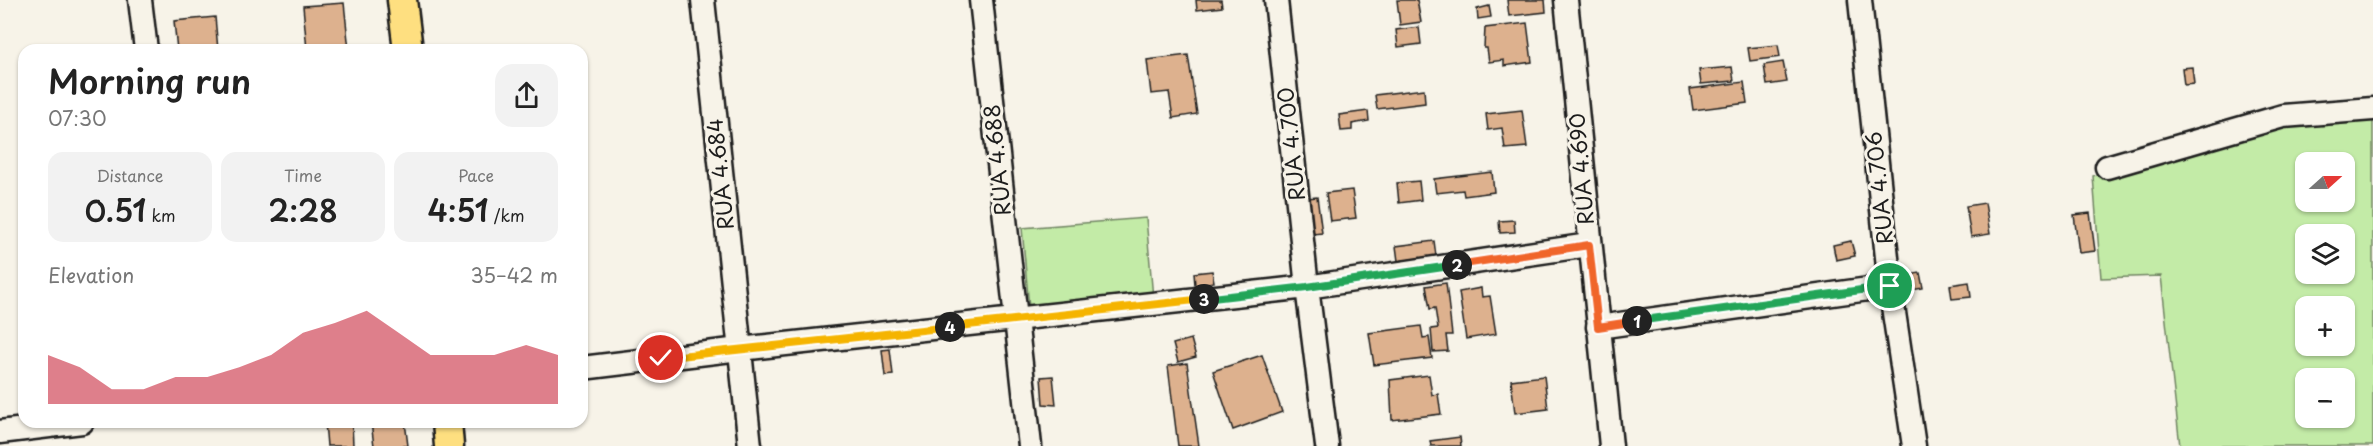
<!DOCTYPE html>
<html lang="en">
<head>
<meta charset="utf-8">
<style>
  :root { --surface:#fff; --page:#f2f2f2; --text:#222; --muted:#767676; --accent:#d1495b }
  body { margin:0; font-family:"Playpen Sans",sans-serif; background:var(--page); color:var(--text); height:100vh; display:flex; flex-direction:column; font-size:22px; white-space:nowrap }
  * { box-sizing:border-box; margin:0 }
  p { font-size:20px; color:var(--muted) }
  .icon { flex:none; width:33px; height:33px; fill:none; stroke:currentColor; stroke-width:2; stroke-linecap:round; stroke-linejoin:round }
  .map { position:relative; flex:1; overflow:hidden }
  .panel { position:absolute; left:18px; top:44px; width:570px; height:384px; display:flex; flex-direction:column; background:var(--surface); border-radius:18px; box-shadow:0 2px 4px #0004 }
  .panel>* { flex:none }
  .needle { width:39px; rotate:69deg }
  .fabs { position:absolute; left:2295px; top:152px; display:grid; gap:12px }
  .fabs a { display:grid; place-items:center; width:60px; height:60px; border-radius:12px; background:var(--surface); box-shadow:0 2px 4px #0004; font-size:30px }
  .pin { position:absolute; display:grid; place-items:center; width:51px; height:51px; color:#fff; margin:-26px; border:3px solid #fff; border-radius:50%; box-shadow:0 2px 6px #0007 }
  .km { position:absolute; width:30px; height:30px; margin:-15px; border-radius:50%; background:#222; color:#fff; font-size:16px; line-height:30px; text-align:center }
  .round { display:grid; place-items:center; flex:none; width:63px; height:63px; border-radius:18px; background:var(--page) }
  .headline { display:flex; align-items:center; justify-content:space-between; height:102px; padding:0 30px }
  h1 { font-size:33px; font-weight:600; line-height:45px }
  .metrics { display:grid; grid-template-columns:repeat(3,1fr); gap:9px; height:102px; padding:6px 30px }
  .metrics div { display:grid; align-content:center; border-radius:15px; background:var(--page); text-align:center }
  .metrics b { font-size:30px; font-weight:600 }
  .metrics small { font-size:16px; font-weight:400 }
  .metrics p { font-size:16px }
  .chart { height:168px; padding:12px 30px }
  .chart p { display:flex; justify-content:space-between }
  .chart svg { width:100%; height:108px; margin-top:6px; fill:var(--accent); opacity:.7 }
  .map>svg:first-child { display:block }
  .green { fill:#c3eba7; stroke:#708462; stroke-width:1.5; fill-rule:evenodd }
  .building { fill:#ddb18e; stroke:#1c1c1c; stroke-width:1.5 }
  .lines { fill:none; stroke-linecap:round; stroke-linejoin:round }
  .minor-casing { stroke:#1c1c1c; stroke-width:27 }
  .major-casing { stroke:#1c1c1c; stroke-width:33 }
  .minor { stroke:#f7f3e8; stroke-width:22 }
  .major { stroke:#fedf80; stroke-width:28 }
  .split-1-casing { stroke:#fff; stroke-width:12 }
  .split-2-casing { stroke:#fff; stroke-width:12 }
  .split-3-casing { stroke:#fff; stroke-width:12 }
  .split-4-casing { stroke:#fff; stroke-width:12 }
  .split-5-casing { stroke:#fff; stroke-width:12 }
  .split-1 { stroke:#22a559; stroke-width:8 }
  .split-2 { stroke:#f0652b; stroke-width:8 }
  .split-3 { stroke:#22a559; stroke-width:8 }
  .split-4 { stroke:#f5b400; stroke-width:8 }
  .split-5 { stroke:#f5b400; stroke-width:8 }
  .labels { text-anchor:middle; stroke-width:6; stroke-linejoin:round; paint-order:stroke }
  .street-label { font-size:21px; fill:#1c1c1c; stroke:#f7f3e8 }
</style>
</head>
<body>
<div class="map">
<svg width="2373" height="446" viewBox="0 0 2373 446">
  <rect width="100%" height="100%" fill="#f7f3e8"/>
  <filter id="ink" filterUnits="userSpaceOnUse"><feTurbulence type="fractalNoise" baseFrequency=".0167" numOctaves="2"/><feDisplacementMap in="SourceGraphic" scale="12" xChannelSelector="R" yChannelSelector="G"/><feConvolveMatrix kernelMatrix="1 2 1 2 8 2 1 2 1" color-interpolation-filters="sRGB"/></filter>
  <g filter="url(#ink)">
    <g class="green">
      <path d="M 2373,115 L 2373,446 L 2180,446 L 2161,276 L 2101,278 L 2093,176 L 2275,118 ZM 2306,162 L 2344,162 L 2344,201 L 2306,201 ZM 2306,234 L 2344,234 L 2344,273 L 2306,273 ZM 2306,306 L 2344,306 L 2344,345 L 2306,345 ZM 2306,378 L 2344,378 L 2344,417 L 2306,417 Z"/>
      <path d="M 1146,218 L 1153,298 L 1029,308 L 1022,228 Z"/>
    </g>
    <g class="building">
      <path d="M 1196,0 L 1221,0 L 1222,7 L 1197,10 Z"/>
      <path d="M 1397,0 L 1417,0 L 1421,22 L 1400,25 Z"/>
      <path d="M 1507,0 L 1545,0 L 1546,12 L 1509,16 Z"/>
      <path d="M 344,3 L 349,50 L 307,50 L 303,6 Z"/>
      <path d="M 1489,6 L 1491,17 L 1478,19 L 1477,9 Z"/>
      <path d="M 215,17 L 218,50 L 177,50 L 174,21 Z"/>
      <path d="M 1527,23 L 1532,62 L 1504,66 L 1504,60 L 1489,62 L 1487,48 L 1484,48 L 1485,28 Z"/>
      <path d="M 1419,27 L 1421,44 L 1398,47 L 1396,30 Z"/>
      <path d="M 1778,45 L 1780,57 L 1750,61 L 1748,48 Z"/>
      <path d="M 1188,55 L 1197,114 L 1173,118 L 1169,92 L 1151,94 L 1147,60 Z"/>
      <path d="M 1783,62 L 1787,82 L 1767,85 L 1764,65 Z"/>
      <path d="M 1732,67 L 1734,81 L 1701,84 L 1699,70 Z"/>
      <path d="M 2192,67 L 2194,84 L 2184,85 L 2182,68 Z"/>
      <path d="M 1744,82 L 1747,103 L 1693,110 L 1690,89 Z"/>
      <path d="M 1424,89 L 1425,103 L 1377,109 L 1375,95 Z"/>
      <path d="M 1522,110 L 1527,147 L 1505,149 L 1502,128 L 1488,130 L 1486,114 Z"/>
      <path d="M 1368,111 L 1369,121 L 1352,124 L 1352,130 L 1341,131 L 1339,115 Z"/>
      <path d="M 1492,172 L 1494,192 L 1464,196 L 1463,190 L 1436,193 L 1434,179 Z"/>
      <path d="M 1419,181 L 1421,200 L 1399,203 L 1397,183 Z"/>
      <path d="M 1352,190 L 1356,218 L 1330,221 L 1326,193 Z"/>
      <path d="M 1317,197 L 1322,233 L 1313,234 L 1308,198 Z"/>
      <path d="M 1985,203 L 1990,234 L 1971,237 L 1966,206 Z"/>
      <path d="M 2090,213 L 2095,251 L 2079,253 L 2074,215 Z"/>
      <path d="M 1514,220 L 1515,232 L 1500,233 L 1499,221 Z"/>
      <path d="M 1434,241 L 1436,256 L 1398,261 L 1396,246 Z"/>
      <path d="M 1851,241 L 1855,256 L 1836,260 L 1833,245 Z"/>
      <path d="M 1212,271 L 1214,282 L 1195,285 L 1194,273 Z"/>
      <path d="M 1920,273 L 1923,288 L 1906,291 L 1903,276 Z"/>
      <path d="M 1969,282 L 1971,297 L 1952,299 L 1950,285 Z"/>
      <path d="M 1446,283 L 1452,335 L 1446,335 L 1448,351 L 1433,352 L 1431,329 L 1438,328 L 1435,308 L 1430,309 L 1426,286 Z"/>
      <path d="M 1481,288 L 1482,297 L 1490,296 L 1496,334 L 1466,339 L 1459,292 Z"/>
      <path d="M 1421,326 L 1423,338 L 1429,337 L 1432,358 L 1374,365 L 1369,333 Z"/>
      <path d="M 1191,339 L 1196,357 L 1178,362 L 1173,344 Z"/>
      <path d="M 890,349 L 893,375 L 885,376 L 882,350 Z"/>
      <path d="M 1262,355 L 1282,412 L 1233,430 L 1213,371 Z"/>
      <path d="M 1187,363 L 1199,446 L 1178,446 L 1168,366 Z"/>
      <path d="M 1429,375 L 1432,395 L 1438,394 L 1441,414 L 1392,420 L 1390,380 Z"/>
      <path d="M 1053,376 L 1056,405 L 1043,404 L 1041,377 Z"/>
      <path d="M 1544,376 L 1548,409 L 1515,413 L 1511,380 Z"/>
      <path d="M 325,422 L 352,422 L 353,446 L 327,446 Z"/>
      <path d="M 371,422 L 405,422 L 408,446 L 374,446 Z"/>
      <path d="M 1460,437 L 1461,446 L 1431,446 L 1430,441 Z"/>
    </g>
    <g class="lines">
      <defs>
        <g id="minor">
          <path d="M 140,0 L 146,50"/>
          <path d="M 703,0 L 750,446"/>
          <path d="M 981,0 L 1030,446"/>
          <path d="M 1276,0 L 1307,287 L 1327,446"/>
          <path d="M 1566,0 L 1611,446"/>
          <path d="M 1860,0 L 1890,286 L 1914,446"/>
          <path d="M 2107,167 L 2283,116 L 2373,109"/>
          <path d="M 1598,327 L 1890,286"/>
          <path d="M 582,368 L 740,349 L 1307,287 L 1589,245"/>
          <path d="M 0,432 L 82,422"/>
        </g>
        <g id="major">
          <path d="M 402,0 L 408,50"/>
          <path d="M 447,422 L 449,446"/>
        </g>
      </defs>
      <use href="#minor" class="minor-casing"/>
      <use href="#major" class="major-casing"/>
      <use href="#minor" class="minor"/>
      <use href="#major" class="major"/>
    </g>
  </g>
  <g class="lines" filter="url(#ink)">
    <defs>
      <path id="split-1" d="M 1637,321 L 1890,286"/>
      <path id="split-2" d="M 1457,265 L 1589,245 L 1598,327 L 1637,321"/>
      <path id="split-3" d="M 1204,299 L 1307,287 L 1457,265"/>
      <path id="split-4" d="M 950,327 L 1204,299"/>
      <path id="split-5" d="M 661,358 L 950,327"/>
    </defs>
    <use href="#split-1" class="split-1-casing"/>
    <use href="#split-2" class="split-2-casing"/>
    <use href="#split-3" class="split-3-casing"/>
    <use href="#split-4" class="split-4-casing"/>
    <use href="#split-5" class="split-5-casing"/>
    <use href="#split-1" class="split-1"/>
    <use href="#split-2" class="split-2"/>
    <use href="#split-3" class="split-3"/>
    <use href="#split-4" class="split-4"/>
    <use href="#split-5" class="split-5"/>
  </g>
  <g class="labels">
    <g class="street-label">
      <text transform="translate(1292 144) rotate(-96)" y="7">RUA 4.700</text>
      <text transform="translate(998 160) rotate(-96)" y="7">RUA 4.688</text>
      <text transform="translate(1582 169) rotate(-95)" y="7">RUA 4.690</text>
      <text transform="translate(721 174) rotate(-96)" y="7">RUA 4.684</text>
      <text transform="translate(1880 188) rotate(-96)" y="7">RUA 4.706</text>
    </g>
  </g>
</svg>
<div class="fabs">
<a><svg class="needle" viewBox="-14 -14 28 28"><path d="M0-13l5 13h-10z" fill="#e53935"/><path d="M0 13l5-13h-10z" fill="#767676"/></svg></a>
<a><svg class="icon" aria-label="layers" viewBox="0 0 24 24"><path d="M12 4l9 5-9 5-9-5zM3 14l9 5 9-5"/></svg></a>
<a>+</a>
<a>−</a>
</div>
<div class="pin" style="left:1890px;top:286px;background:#1e9e55"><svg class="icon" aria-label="arrive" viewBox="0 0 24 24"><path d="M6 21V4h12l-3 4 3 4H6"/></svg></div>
<div class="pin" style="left:661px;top:358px;background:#d93025"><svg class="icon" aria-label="check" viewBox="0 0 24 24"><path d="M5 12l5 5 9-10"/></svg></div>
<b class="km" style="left:1637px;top:321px">1</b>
<b class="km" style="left:1457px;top:265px">2</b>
<b class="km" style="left:1204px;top:299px">3</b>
<b class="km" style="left:950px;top:327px">4</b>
<section class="panel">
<div class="headline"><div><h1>Morning run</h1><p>07:30</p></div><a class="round"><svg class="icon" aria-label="share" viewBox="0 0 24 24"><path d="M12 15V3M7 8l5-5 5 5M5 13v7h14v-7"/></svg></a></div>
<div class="metrics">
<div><p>Distance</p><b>0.51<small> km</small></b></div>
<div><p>Time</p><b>2:28</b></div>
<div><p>Pace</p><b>4:51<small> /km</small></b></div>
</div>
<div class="chart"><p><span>Elevation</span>35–42 m</p>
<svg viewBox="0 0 160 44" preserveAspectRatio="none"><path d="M0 44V24L10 29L20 38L30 38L40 33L50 33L60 29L70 24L80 15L90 11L100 6L110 15L120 24L130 24L140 24L150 20L160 24V44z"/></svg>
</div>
</section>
</div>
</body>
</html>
